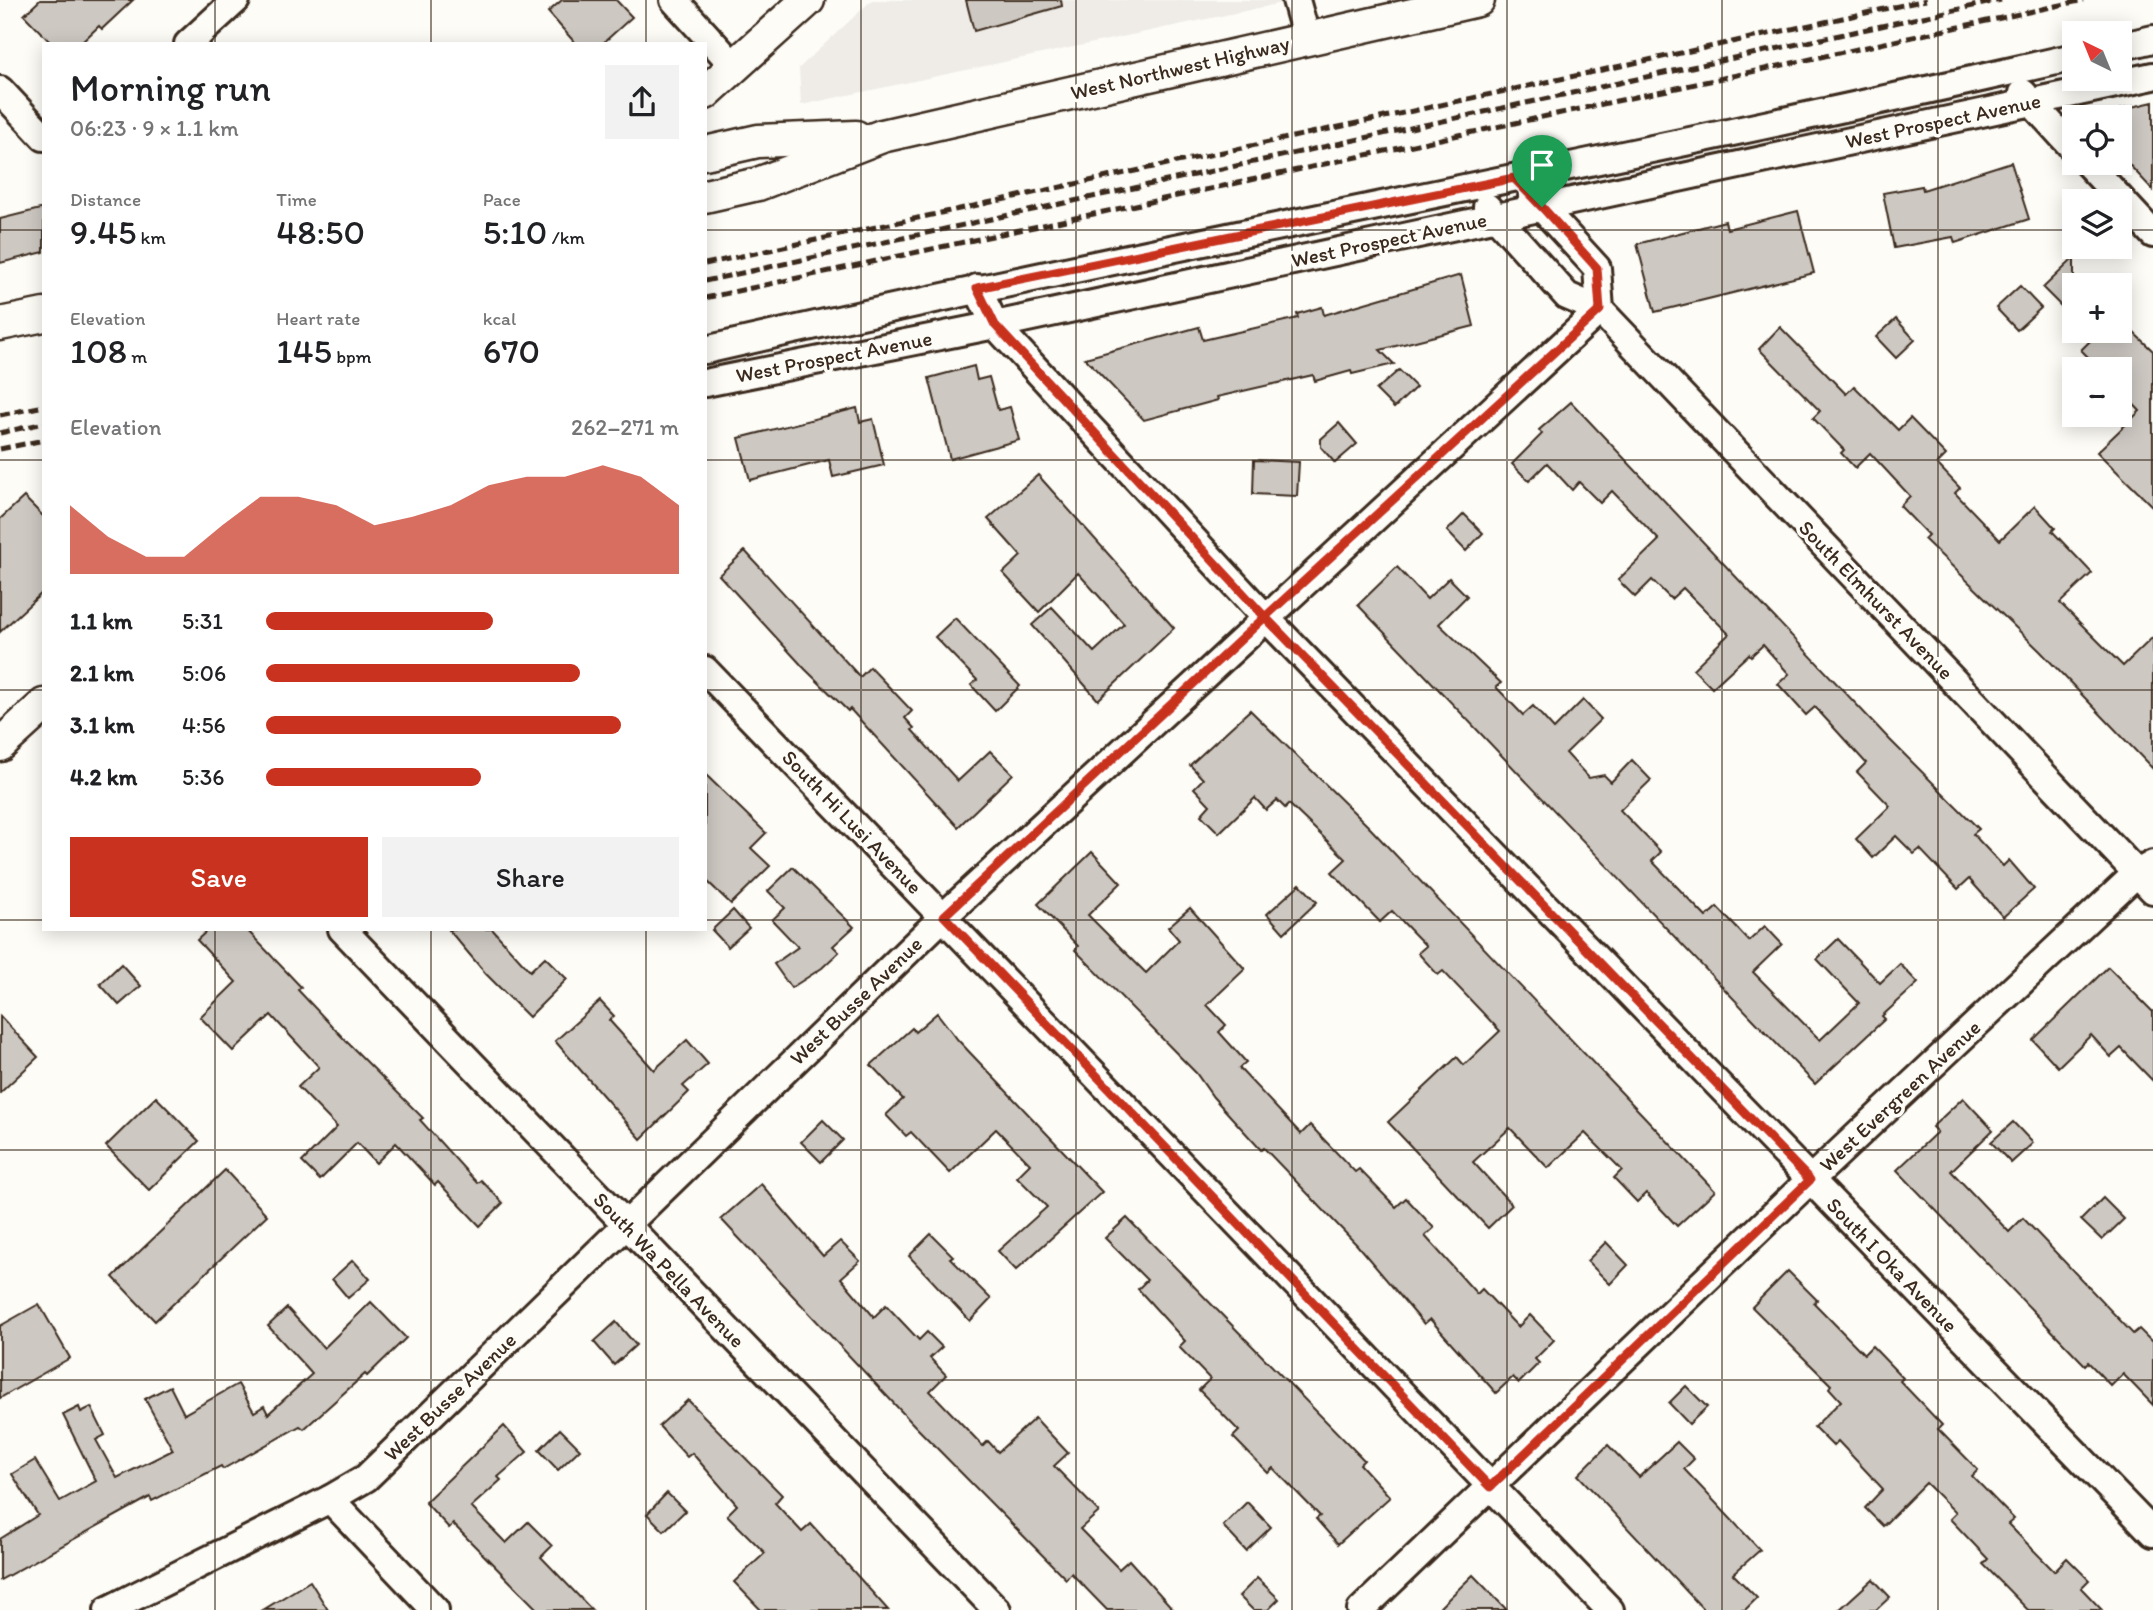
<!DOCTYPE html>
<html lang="en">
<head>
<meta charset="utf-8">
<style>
  :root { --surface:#fff; --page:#f2f2f2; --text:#202124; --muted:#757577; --accent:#c8321e }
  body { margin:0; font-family:Itim,sans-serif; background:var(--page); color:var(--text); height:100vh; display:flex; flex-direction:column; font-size:26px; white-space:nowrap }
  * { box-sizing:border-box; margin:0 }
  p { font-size:23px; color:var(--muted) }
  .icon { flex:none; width:38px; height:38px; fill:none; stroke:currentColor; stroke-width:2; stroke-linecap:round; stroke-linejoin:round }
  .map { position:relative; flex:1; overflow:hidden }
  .sheet { position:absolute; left:42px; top:42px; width:665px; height:889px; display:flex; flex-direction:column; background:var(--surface); border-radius:0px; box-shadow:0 4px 18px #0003 }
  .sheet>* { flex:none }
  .needle { width:46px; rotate:317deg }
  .controls { position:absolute; left:2062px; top:21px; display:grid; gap:14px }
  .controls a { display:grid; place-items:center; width:70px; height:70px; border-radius:0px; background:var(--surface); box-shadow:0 4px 18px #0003; font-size:35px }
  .pin { position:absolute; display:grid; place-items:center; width:60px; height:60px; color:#fff; margin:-72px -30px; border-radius:50% 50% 50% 0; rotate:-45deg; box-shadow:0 0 7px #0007 }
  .pin .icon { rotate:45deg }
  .round { display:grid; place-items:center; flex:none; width:74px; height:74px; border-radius:0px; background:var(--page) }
  .headline { display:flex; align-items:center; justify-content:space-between; height:119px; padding:0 28px }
  h1 { font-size:38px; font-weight:600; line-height:52px }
  .stats { display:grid; grid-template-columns:repeat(3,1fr); gap:10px; height:119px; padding:7px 28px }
  .stats div { display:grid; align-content:center }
  .stats b { font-size:35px; font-weight:600 }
  .stats small { font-size:19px; font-weight:400 }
  .stats p { font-size:19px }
  .chart { height:196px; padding:14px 28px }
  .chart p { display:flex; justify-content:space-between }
  .chart svg { width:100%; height:126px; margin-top:7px; fill:var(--accent); opacity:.7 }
  .cta { display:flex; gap:14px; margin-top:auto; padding:14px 28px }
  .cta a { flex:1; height:80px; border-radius:0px; background:var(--accent); color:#fff; font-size:28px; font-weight:600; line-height:80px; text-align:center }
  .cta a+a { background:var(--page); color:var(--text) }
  ul { padding:0 28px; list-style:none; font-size:23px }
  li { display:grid; grid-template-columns:112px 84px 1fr; align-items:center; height:52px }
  li i { height:18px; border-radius:9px; background:var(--accent) }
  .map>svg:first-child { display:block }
  .built { fill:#efece7 }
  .building { fill:#cdc8c2; stroke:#3b2a1e; stroke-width:2 }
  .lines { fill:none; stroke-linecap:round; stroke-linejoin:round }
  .minor-casing { stroke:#3b2a1e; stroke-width:32 }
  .major-casing { stroke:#3b2a1e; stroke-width:37 }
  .minor { stroke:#fdfcf7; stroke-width:26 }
  .major { stroke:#fdfcf7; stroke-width:32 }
  .rail { stroke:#3b2a1e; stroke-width:5; stroke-dasharray:10 5; stroke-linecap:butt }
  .route-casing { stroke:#fff; stroke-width:14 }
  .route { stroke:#c8321e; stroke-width:9 }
  .grid { fill:none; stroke:#3b2a1e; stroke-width:2; stroke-opacity:0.55 }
  .labels { text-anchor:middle; stroke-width:7; stroke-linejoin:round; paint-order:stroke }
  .street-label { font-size:21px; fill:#3b2a1e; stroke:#fdfcf7 }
</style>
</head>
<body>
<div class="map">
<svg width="2153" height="1610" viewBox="0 0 2153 1610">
  <rect width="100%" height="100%" fill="#fdfcf7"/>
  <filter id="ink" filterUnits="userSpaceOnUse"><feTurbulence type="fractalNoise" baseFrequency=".0143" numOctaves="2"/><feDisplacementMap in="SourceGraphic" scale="14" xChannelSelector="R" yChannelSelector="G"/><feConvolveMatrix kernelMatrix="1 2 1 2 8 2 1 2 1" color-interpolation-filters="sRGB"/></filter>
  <g filter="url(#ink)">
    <path class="built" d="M 872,0 L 1296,0 L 801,105 L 799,68 Z"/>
    <g class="building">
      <path d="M 40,0 L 133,0 L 102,29 L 99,26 L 80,44 L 52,44 L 24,15 Z"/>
      <path d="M 562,0 L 616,0 L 632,17 L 602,44 L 576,44 L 548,12 Z"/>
      <path d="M 966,0 L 1061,0 L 1062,6 L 974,31 Z"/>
      <path d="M 2153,102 L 2153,190 L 2119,154 L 2119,110 Z"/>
      <path d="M 2011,162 L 2029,219 L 1955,243 L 1953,237 L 1894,248 L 1883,193 L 1922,186 L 1923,190 Z"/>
      <path d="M 44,208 L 44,252 L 0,263 L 0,219 Z"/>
      <path d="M 1798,211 L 1814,273 L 1655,312 L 1637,244 L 1725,221 L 1727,229 Z"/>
      <path d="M 2074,258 L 2074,299 L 2064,309 L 2043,288 Z"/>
      <path d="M 1461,275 L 1474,326 L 1380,350 L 1394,364 L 1352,374 L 1351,371 L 1315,381 L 1313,375 L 1217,397 L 1218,400 L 1144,420 L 1085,358 L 1199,327 L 1203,340 L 1298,318 L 1297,314 L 1322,307 L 1324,315 Z"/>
      <path d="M 2020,286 L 2041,308 L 2017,330 L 1996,308 Z"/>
      <path d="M 1896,319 L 1915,340 L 1896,358 L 1876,337 Z"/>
      <path d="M 1780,327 L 1846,394 L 1854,386 L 1898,430 L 1910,418 L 1946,455 L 1937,464 L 1960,488 L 1955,493 L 2000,540 L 2035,506 L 2055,528 L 2052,531 L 2092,573 L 2060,603 L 2123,666 L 2153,637 L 2153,769 L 2040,651 L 1924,539 L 1928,535 L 1900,506 L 1910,496 L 1870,453 L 1855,468 L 1841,453 L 1844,450 L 1813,418 L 1820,411 L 1759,349 Z"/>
      <path d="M 2100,331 L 2132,331 L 2153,351 L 2153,507 L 2097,452 L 2140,411 L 2119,389 L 2119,369 L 2100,369 L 2081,350 Z"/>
      <path d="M 974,366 L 977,380 L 989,377 L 998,410 L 1010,407 L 1019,440 L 950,459 L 929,378 Z"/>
      <path d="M 1399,370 L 1416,387 L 1394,408 L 1376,390 Z"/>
      <path d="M 1571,402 L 1890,740 L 1979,829 L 1973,834 L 2003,866 L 2009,860 L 2034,889 L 2003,917 L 1969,879 L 1958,889 L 1920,849 L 1914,854 L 1896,836 L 1873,858 L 1856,839 L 1890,806 L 1857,772 L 1866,763 L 1815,707 L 1806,715 L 1778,684 L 1789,674 L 1763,645 L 1751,656 L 1749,654 L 1712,688 L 1693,669 L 1729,634 L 1683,588 L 1671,599 L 1652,580 L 1635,597 L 1618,580 L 1659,540 L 1612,491 L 1600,503 L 1579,482 L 1572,490 L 1547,463 L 1529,481 L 1512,464 L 1542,434 L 1539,430 Z"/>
      <path d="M 857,408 L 860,422 L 873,419 L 884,465 L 833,477 L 829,460 L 750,480 L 739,438 Z"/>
      <path d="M 1339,423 L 1357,444 L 1335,463 L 1321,447 L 1321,439 Z"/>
      <path d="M 1254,460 L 1299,462 L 1297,496 L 1253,494 Z"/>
      <path d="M 1038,475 L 1174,628 L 1098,700 L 1032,625 L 1052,607 L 1094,652 L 1124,624 L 1078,573 L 1039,612 L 1003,573 L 1021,556 L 988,519 Z"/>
      <path d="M 24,497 L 44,517 L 44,591 L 0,632 L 0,519 Z"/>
      <path d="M 1464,514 L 1483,533 L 1466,551 L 1447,531 Z"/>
      <path d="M 745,551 L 860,677 L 870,667 L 912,711 L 905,718 L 914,728 L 912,730 L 958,781 L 990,751 L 1013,774 L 958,827 L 850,709 L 848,711 L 805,669 L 719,575 Z"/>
      <path d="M 1397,567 L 1427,599 L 1449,578 L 1467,596 L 1439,624 L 1501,683 L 1496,687 L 1523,715 L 1533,706 L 1554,729 L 1583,700 L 1601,719 L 1566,753 L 1589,778 L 1604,775 L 1611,782 L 1632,760 L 1651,780 L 1620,810 L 1661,852 L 1652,861 L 1706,917 L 1717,907 L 1749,941 L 1765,926 L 1782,944 L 1753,972 L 1820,1040 L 1859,1003 L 1817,959 L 1838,939 L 1880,983 L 1900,964 L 1918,983 L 1882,1016 L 1885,1019 L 1815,1084 L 1358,605 Z"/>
      <path d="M 955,618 L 1020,686 L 995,711 L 971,685 L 977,680 L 935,637 Z"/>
      <path d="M 1250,710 L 1369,827 L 1715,1191 L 1677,1226 L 1646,1193 L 1637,1202 L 1614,1178 L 1622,1170 L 1585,1133 L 1548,1168 L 1510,1128 L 1473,1162 L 1512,1205 L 1488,1228 L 1388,1122 L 1457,1057 L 1464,1065 L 1500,1031 L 1443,971 L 1438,975 L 1418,953 L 1426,946 L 1392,911 L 1380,922 L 1332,872 L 1346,859 L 1289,804 L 1285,808 L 1277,800 L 1266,810 L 1255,798 L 1219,833 L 1201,815 L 1210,805 L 1194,788 L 1203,779 L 1190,765 Z"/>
      <path d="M 705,774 L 766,833 L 751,848 L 770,866 L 731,904 L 705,879 Z"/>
      <path d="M 1092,852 L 1121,883 L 1088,915 L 1146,973 L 1179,940 L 1168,927 L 1190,908 L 1245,969 L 1207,1005 L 1226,1025 L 1219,1032 L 1246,1062 L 1239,1068 L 1301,1134 L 1310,1125 L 1355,1172 L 1359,1169 L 1396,1207 L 1406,1198 L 1434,1228 L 1425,1236 L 1477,1294 L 1482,1289 L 1518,1327 L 1530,1315 L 1554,1340 L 1535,1359 L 1539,1363 L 1519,1383 L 1513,1377 L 1496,1393 L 1430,1319 L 1424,1324 L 1357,1245 L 1264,1148 L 1261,1150 L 1213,1097 L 1196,1073 L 1075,950 L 1078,946 L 1038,904 Z"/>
      <path d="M 793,867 L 854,927 L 833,946 L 839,952 L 822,968 L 791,988 L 774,964 L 798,947 L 772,920 L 785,908 L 768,891 Z"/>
      <path d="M 1300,884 L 1317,902 L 1284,933 L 1267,914 Z"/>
      <path d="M 733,910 L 749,928 L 728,947 L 712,930 Z"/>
      <path d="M 209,929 L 246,929 L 301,987 L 298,990 L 346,1041 L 423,1118 L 420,1120 L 477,1183 L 481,1180 L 503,1203 L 480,1226 L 438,1182 L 435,1185 L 396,1143 L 376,1163 L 357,1143 L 320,1180 L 302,1162 L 337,1127 L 298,1087 L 319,1067 L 271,1015 L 233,1051 L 200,1017 L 236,982 L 197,940 Z"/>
      <path d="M 448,929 L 492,929 L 530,971 L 545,957 L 567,979 L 529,1017 L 486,974 Z"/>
      <path d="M 121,964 L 141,986 L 119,1005 L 100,984 Z"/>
      <path d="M 2108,967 L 2153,1012 L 2153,1081 L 2121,1048 L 2111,1057 L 2091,1035 L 2058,1067 L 2033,1040 Z"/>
      <path d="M 600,1001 L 614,1016 L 609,1020 L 654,1070 L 687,1040 L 708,1064 L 683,1086 L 689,1092 L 641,1139 L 555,1041 Z"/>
      <path d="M 937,1013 L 958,1040 L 1102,1192 L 1016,1270 L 998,1251 L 1047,1207 L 1017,1177 L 1030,1164 L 996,1129 L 950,1173 L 911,1132 L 906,1136 L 886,1115 L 903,1099 L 871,1065 L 912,1028 L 915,1032 Z"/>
      <path d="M 0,1016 L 38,1057 L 0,1093 Z"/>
      <path d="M 156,1097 L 199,1141 L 149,1190 L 106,1146 Z"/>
      <path d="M 1963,1098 L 1993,1130 L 1951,1171 L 2009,1232 L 2023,1218 L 2133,1334 L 2139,1329 L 2153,1343 L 2153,1405 L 2123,1374 L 2111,1386 L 2088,1362 L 2085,1365 L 1897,1170 L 1937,1132 L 1932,1127 Z"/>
      <path d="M 823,1120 L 843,1140 L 821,1162 L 801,1142 Z"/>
      <path d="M 2013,1122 L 2033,1143 L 2011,1163 L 1991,1142 Z"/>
      <path d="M 225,1170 L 267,1215 L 155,1321 L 113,1277 Z"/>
      <path d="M 761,1184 L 823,1256 L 840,1241 L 860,1261 L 841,1278 L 874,1317 L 886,1305 L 919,1340 L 927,1332 L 942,1347 L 930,1358 L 946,1375 L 930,1391 L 983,1446 L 988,1441 L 998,1452 L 1035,1418 L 1068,1453 L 1054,1466 L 1099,1512 L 1080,1529 L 1119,1569 L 1129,1560 L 1174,1610 L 1107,1610 L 1071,1573 L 1066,1579 L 915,1426 L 721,1219 Z"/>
      <path d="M 2103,1198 L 2124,1219 L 2102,1240 L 2081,1220 Z"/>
      <path d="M 1127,1218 L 1364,1460 L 1360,1464 L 1390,1497 L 1338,1544 L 1316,1519 L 1320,1516 L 1273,1468 L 1268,1473 L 1233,1437 L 1239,1431 L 1199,1390 L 1210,1379 L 1179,1347 L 1185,1341 L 1138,1289 L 1147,1280 L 1105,1238 Z"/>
      <path d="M 931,1234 L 953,1256 L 950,1258 L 991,1299 L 970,1321 L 909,1256 Z"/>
      <path d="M 1606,1242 L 1628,1265 L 1610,1284 L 1587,1261 Z"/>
      <path d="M 353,1260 L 370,1279 L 348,1298 L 332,1279 Z"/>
      <path d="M 1788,1271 L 1817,1300 L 1814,1303 L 1864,1354 L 1872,1346 L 1903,1378 L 1900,1381 L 1942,1425 L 1938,1429 L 1978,1470 L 1972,1476 L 2014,1519 L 2008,1524 L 2054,1571 L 2067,1558 L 2089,1580 L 2081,1588 L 2102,1610 L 2028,1610 L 1983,1564 L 1988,1559 L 1950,1519 L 1956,1513 L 1926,1483 L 1883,1526 L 1865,1508 L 1883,1489 L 1838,1441 L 1833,1446 L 1814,1427 L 1841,1401 L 1829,1388 L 1831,1385 L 1752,1307 Z"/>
      <path d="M 371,1302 L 406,1338 L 367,1376 L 365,1374 L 304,1429 L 300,1426 L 223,1469 L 221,1466 L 152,1501 L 150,1497 L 0,1580 L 0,1539 L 38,1515 L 12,1474 L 35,1460 L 60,1501 L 96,1481 L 63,1415 L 79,1407 L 81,1412 L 91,1407 L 105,1435 L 96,1440 L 117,1478 L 173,1450 L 145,1399 L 170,1386 L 184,1414 L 238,1384 L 254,1412 L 264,1406 L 268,1414 L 312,1374 L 268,1326 L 287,1308 L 324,1348 Z"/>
      <path d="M 39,1304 L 70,1358 L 0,1398 L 0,1326 Z"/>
      <path d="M 616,1322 L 636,1345 L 614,1365 L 594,1342 Z"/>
      <path d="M 1686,1386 L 1707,1407 L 1689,1424 L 1669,1403 Z"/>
      <path d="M 688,1400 L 782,1495 L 775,1503 L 802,1532 L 811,1524 L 888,1610 L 761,1610 L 734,1582 L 765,1553 L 727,1515 L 737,1505 L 692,1453 L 687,1457 L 659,1426 Z"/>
      <path d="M 504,1426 L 527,1452 L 498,1477 L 501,1480 L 471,1507 L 506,1543 L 528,1522 L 552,1546 L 541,1557 L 592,1610 L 538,1610 L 453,1524 L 449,1528 L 425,1502 Z"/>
      <path d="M 560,1429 L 580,1449 L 558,1470 L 539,1450 Z"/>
      <path d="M 1677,1442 L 1694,1459 L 1684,1469 L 1760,1550 L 1733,1574 L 1757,1598 L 1745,1610 L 1704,1610 L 1578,1475 L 1608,1445 L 1639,1477 Z"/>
      <path d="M 667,1493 L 685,1511 L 664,1531 L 647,1514 Z"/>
      <path d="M 1247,1502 L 1271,1527 L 1246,1551 L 1223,1526 Z"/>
      <path d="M 1473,1575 L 1507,1610 L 1437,1610 Z"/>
      <path d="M 1257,1578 L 1279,1599 L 1268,1610 L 1253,1610 L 1239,1596 Z"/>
      <path d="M 1873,1579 L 1890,1597 L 1876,1610 L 1839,1610 Z"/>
      <path d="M 310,1581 L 328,1610 L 263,1610 Z"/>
    </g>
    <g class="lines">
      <defs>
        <g id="minor">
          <path d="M 674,0 L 734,66"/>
          <path d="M 1296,0 L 1307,39"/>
          <path d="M 188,44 L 236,0"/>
          <path d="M 2119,47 L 2153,39"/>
          <path d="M 0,90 L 44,137"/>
          <path d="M 2023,93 L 2074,149"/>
          <path d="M 2087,163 L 2153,234"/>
          <path d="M 1532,197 L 1597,268 L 1600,310"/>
          <path d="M 1487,207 L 1567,296 L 1600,310 L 2153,890"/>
          <path d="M 977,288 L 995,325 L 1265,617 L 2153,1533"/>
          <path d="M 705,350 C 1160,246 1619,161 2074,57"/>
          <path d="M 705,383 L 995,325 L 2153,76"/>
          <path d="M 705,670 L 1610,1610"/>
          <path d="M 342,929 L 997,1610"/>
          <path d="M 330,1499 L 435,1610"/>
          <path d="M 108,1610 L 330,1499 L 366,1478 L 944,916 L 1600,310"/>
          <path d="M 1361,1610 L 1810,1180 L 2137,873 L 2153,864"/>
        </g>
        <g id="major">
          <path d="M 705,93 L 808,0"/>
          <path d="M 705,153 L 758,141 L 856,137"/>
          <path d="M 705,196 L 758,184 L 882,136 L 1478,0"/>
          <path d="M 0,324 L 44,315"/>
          <path d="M 0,745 L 44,705"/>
        </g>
      </defs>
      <use href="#minor" class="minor-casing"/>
      <use href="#major" class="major-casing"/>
      <use href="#minor" class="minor"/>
      <use href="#major" class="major"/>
      <g class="rail">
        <path d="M 705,264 L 1926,0"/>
        <path d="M 705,281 L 2001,0"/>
        <path d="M 705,298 L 2084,0"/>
        <path d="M 0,415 L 44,406"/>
        <path d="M 0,433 L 44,423"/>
        <path d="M 0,449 L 44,440"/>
      </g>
    </g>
  </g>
  <g class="lines" filter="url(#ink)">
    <defs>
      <path id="route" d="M 1542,207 L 1514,178 L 977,288 L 995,325 L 1265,617 L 944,916 L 1490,1487 L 1810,1180 L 1265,617 L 1600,310 L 1597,268 L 1542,207"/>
    </defs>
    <use href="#route" class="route-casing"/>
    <use href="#route" class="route"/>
  </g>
  <path class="grid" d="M 215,0 L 215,44M 431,0 L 431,44M 646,0 L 646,44M 861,0 L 861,1610M 1076,0 L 1076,1610M 1292,0 L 1292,1610M 1507,0 L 1507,1610M 1722,0 L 1722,1610M 1938,0 L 1938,1610M 0,230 L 44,230M 705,230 L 2074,230M 2119,230 L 2153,230M 0,460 L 44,460M 705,460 L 2153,460M 0,690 L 44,690M 705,690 L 2153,690M 0,920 L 44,920M 705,920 L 2153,920M 215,929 L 215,1610M 431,929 L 431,1610M 646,929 L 646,1610M 0,1150 L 2153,1150M 0,1380 L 2153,1380"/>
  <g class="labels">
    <g class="street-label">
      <text transform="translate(1180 68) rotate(-13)" y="7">West Northwest Highway</text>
      <text transform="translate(1943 121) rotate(-12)" y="7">West Prospect Avenue</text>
      <text transform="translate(1389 240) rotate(-12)" y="7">West Prospect Avenue</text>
      <text transform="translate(834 357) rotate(-11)" y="7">West Prospect Avenue</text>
      <text transform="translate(1876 600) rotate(46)" y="7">South Elmhurst Avenue</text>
      <text transform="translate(852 822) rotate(46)" y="7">South Hi Lusi Avenue</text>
      <text transform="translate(856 1001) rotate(-44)" y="7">West Busse Avenue</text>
      <text transform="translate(1900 1096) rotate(-43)" y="7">West Evergreen Avenue</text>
      <text transform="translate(1892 1265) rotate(46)" y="7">South I Oka Avenue</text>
      <text transform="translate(669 1270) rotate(46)" y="7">South Wa Pella Avenue</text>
      <text transform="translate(450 1397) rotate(-44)" y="7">West Busse Avenue</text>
    </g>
  </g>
</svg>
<div class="controls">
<a><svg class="needle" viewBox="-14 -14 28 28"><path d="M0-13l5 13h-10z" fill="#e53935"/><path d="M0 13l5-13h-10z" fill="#757577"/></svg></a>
<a><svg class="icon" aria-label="locate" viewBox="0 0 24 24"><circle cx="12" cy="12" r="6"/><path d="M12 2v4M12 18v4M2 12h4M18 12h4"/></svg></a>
<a><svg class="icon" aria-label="layers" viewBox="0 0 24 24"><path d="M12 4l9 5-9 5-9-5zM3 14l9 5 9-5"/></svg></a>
<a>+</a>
<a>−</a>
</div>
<div class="pin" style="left:1542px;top:207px;background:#1e9e55"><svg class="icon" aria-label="arrive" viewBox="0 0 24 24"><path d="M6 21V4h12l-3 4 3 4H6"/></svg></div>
<section class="sheet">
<div class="headline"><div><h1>Morning run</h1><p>06:23 · 9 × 1.1 km</p></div><a class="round"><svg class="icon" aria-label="share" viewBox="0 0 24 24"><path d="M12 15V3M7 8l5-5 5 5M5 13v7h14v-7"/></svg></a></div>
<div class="stats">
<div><p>Distance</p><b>9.45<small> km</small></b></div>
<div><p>Time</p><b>48:50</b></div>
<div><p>Pace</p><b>5:10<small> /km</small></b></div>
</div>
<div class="stats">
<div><p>Elevation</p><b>108<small> m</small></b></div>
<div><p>Heart rate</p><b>145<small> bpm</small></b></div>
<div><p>kcal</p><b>670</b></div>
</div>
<div class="chart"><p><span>Elevation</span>262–271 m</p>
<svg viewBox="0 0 160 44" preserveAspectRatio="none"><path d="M0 44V20L10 31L20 38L30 38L40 27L50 17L60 17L70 20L80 27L90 24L100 20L110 13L120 10L130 10L140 6L150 10L160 20V44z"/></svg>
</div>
<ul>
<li><b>1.1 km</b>5:31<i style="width:55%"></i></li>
<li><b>2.1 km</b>5:06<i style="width:76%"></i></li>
<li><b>3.1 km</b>4:56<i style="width:86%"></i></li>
<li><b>4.2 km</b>5:36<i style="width:52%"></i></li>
</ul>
<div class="cta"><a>Save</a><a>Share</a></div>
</section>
</div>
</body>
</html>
